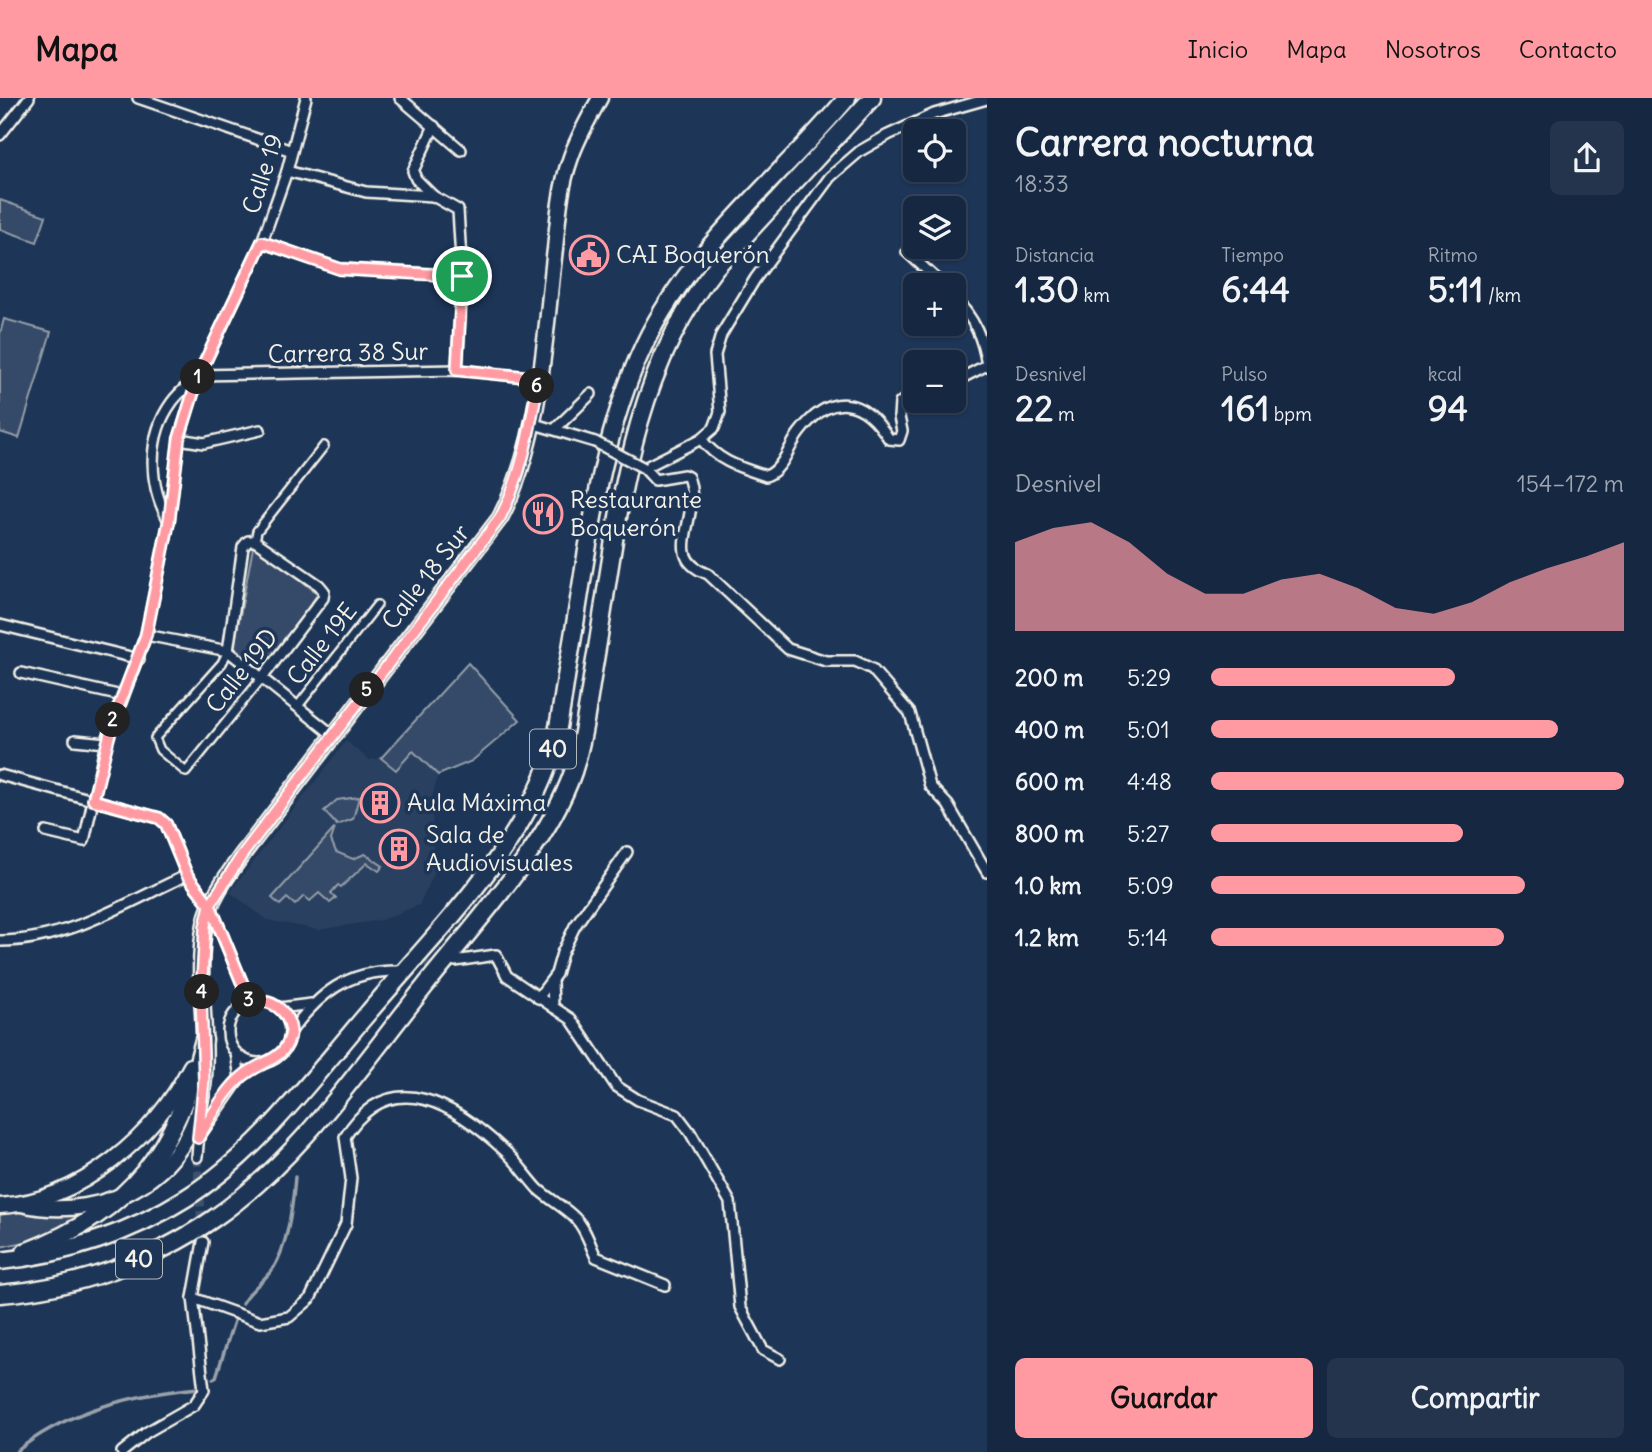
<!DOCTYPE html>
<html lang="es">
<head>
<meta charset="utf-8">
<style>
  :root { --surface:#162841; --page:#23344c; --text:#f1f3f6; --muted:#9ea6b1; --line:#35445a; --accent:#ff9aa2 }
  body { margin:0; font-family:Delius,sans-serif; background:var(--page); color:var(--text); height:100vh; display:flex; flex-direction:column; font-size:26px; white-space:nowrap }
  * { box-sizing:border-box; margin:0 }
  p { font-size:23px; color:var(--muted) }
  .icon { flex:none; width:38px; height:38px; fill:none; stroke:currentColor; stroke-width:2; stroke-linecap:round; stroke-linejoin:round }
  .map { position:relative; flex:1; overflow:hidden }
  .drawer { display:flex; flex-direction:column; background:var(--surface); width:665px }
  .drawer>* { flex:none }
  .fabs { position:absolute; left:903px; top:21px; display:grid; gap:14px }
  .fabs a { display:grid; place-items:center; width:63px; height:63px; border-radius:10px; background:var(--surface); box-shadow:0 2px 5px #0004,0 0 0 2px var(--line); font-size:35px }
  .pin { position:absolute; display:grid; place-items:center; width:60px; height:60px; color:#fff; margin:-30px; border:4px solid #fff; border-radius:50%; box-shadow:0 2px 7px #0007 }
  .km { position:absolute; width:35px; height:35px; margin:-18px; border-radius:50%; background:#222; color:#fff; font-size:19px; line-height:35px; text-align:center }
  .round { display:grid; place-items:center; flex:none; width:74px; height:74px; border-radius:10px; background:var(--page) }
  .head { display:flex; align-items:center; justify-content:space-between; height:119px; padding:0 28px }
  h1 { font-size:38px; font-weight:800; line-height:52px }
  .stats { display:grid; grid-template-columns:repeat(3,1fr); gap:10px; height:119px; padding:7px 28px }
  .stats div { display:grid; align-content:center }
  .stats b { font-size:35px; font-weight:800 }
  .stats small { font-size:19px; font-weight:400 }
  .stats p { font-size:19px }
  .chart { height:196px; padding:14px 28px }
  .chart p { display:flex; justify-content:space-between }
  .chart svg { width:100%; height:126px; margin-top:7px; fill:var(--accent); opacity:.7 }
  .cta { display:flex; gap:14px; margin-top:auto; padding:14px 28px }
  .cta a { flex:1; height:80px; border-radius:10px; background:var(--accent); color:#111; font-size:28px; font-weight:800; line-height:80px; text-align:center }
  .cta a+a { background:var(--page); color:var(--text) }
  ul { padding:0 28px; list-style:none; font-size:23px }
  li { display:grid; grid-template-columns:112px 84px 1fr; align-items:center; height:52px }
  li i { height:18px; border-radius:9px; background:var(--accent) }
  header { display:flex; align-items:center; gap:42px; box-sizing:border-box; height:98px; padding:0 35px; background:var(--accent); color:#111 }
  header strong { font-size:33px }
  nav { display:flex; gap:38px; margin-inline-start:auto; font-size:24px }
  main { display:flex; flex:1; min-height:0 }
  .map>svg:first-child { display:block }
  .built { fill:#2a4060 }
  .green { fill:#354a67; stroke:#949ea8; stroke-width:2 }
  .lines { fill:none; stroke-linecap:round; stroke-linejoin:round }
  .stream { stroke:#9aa2ab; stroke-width:3.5 }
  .minor-tunnel { stroke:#3d516d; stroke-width:9; stroke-dasharray:9 4.5; stroke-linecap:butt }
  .pedestrian-casing { stroke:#f4f1e8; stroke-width:12 }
  .minor-casing { stroke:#f4f1e8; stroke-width:14 }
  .primary-casing { stroke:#f4f1e8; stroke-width:19 }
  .trunk-casing { stroke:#f4f1e8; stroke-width:21 }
  .pedestrian { stroke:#1d3557; stroke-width:7 }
  .minor { stroke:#1d3557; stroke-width:9 }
  .primary { stroke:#1d3557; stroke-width:14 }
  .trunk { stroke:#1d3557; stroke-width:16 }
  .minor-bridge-casing { stroke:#f4f1e8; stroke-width:14; stroke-linecap:butt }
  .minor-bridge { stroke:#1d3557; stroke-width:9 }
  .route-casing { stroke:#fff; stroke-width:14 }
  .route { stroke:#ff9aa2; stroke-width:9 }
  .labels { text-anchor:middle; stroke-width:7; stroke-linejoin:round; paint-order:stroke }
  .shield { fill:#1d3557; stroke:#b4b9bc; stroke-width:2 }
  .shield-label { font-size:23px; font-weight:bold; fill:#f4f1e8 }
  .street-label { font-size:24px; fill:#f4f1e8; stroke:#1d3557 }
  .poi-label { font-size:24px; fill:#f4f1e8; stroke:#1d3557; text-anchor:start }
</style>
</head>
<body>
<header>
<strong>Mapa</strong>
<nav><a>Inicio</a><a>Mapa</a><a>Nosotros</a><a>Contacto</a></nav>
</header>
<main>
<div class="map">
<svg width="987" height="1354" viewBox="0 0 987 1354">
  <rect width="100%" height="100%" fill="#1d3557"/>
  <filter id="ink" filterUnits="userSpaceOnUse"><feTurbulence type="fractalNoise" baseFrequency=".0143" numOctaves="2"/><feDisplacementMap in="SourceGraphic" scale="14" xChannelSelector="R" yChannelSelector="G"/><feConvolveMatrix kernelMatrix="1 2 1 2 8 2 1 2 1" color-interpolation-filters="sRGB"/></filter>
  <g filter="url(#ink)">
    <path class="built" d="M 468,565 L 520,622 L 472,663 L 438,677 L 431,703 L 436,772 L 419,807 L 381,822 L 318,832 L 267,822 L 230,794 L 346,643 L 369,662 L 381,660 Z"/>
    <g class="green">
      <path d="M 0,102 L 46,118 L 37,144 L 0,131 Z"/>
      <path d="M 4,221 L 51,234 L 19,340 L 0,334 L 0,236 Z"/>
      <path d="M 254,444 L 318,496 L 262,572 L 234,549 Z"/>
      <path d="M 468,565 L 520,622 L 472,663 L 438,677 L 413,653 L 396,672 L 381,660 Z"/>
      <path d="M 359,699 L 353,721 L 337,727 L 324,713 L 337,702 Z"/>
      <path d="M 335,730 L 331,742 L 336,754 L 353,761 L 365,756 L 383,768 L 379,773 L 367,765 L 341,789 L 338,787 L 331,795 L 336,800 L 330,805 L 319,795 L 310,803 L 304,798 L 295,807 L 287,800 L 280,807 L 272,800 Z"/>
      <path d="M 94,1112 L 35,1142 L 0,1149 L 0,1114 Z"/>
    </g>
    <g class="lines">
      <g class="stream">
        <path d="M 242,1206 C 250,1191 265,1183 274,1169 C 288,1146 293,1105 295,1079"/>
        <path d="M 213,1281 L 216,1279 L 235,1220"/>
        <path d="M 16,1354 C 66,1312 135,1296 199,1290"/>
      </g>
      <g class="minor-tunnel">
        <path d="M 425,868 L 444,865"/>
        <path d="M 197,1059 L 203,1144"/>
      </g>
      <defs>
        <g id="pedestrian">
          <path d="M 255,443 L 257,433 L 324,348"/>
          <path d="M 228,553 L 222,565 L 155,640 L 160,652 L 186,674 L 262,580"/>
          <path d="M 298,608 L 377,507"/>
        </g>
        <g id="minor">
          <path d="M 138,0 L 292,53"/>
          <path d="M 400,0 L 461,52"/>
          <path d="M 987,1 L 934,16 L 888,37 L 860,53 L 830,79 L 755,181 L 721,237 L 715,257 L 720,314 L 714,330 L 701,341 L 644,370 L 655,382 L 684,377 L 688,379 C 704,420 659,458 708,476 L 788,551 L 826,563 L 855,563 L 872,571 L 910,615 L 930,688 L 948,707 L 987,774"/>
          <path d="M 0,37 L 29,0"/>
          <path d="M 287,73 L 366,94 L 433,98 L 458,112 L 462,178 L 457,272"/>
          <path d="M 433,98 L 416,81 L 413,73 L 434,28"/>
          <path d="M 262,144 L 340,171 L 462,178"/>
          <path d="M 907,154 L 943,187"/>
          <path d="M 954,199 C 974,221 983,239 987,268"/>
          <path d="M 954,284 L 987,267"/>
          <path d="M 531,325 L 595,344"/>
          <path d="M 555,331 L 591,296"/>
          <path d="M 179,341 L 204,345 L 260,332"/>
          <path d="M 701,341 C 719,364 739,369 766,378 C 783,372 789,348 799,335 C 831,293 863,299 889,341 L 899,342 L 902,333 L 899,319 L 900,305 L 915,293"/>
          <path d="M 168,421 C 148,386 147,338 172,304 C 179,294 190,286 199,277 L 457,272 L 539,280"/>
          <path d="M 0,527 L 139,561"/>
          <path d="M 146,537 L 228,553 L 333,637"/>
          <path d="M 228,553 L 243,449 L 248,443 L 255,443 L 319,487 L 324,493 L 323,500 L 262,580"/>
          <path d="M 21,575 L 122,598"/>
          <path d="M 75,642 L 106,645"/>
          <path d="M 0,677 L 159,720 L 166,726 L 187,777 L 210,807 L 250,904"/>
          <path d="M 46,734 L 84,743 L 106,645 L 146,537 L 169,423 L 179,341 L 199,277 L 262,144 L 287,73 L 306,0"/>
          <path d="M 0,843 C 67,843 128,804 187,777"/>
          <path d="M 455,863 L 496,857 L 507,878 L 571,921 L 616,988 L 638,1002 L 677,1017 L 690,1034 L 730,1104 L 740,1209 L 763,1252 L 780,1261"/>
          <path d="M 552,883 L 553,909"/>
          <path d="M 538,900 L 556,876 L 562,855 L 575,828 L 627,754"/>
          <circle cx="259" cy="934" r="31"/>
          <path d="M 280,910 L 311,906"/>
          <path d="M 291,933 C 320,895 347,873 396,873"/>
          <path d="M 236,955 L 240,980"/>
          <path d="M 198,1040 L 240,980 L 260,965"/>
          <path d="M 197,1059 L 199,1035"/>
          <path d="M 193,1200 L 260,1224 L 289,1219 L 310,1201 L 346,1126 L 351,1080 L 345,1039 C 391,964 458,1009 506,1054 C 518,1065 527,1079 538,1091 C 550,1102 565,1109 576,1121 C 586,1131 590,1147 596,1159 L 665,1187"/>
          <path d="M 122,1354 L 147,1334 L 194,1307 L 204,1292 L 193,1200 L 203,1144"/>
        </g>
        <g id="primary">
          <path d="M 21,1106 C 108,1126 197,1075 204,980 C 208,929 195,877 205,826 C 210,800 227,778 242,757 L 500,420 C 542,340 544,240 555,151 C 558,121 560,90 570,62 C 577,40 589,20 600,0"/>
          <path d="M 0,1108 C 81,1103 155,1038 191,968"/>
        </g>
        <g id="trunk">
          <path d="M 25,1154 C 134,1112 175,1052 204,942"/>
          <path d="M 0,1163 C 67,1156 129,1136 186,1100 C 258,1055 313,979 368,915 C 432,839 528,746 554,648 C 560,624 563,598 567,573 C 587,464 596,349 644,247 C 690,150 779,81 847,0"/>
          <path d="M 0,1196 C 75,1190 151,1164 213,1121 C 299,1062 360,969 425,888 C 474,826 547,749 573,674 C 584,640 588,603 594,568 C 618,430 626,283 716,169 L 872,0"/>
        </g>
      </defs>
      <use href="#pedestrian" class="pedestrian-casing"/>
      <use href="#minor" class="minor-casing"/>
      <use href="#primary" class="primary-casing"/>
      <use href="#trunk" class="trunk-casing"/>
      <use href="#pedestrian" class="pedestrian"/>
      <use href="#minor" class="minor"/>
      <use href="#primary" class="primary"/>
      <use href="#trunk" class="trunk"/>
      <defs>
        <path id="minor-bridge" d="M 595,344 L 644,370"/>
      </defs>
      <use href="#minor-bridge" class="minor-bridge-casing"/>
      <use href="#minor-bridge" class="minor-bridge"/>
    </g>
  </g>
  <g class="lines" filter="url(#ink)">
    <defs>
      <path id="route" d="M 462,178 L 340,171 L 262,144 L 199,276 L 179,341 L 169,423 L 146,537 L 113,623 L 93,702 L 159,720 L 166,726 L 187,777 L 210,807 L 250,904 C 271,900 288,911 291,933 C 287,963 262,962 243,978 C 224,993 211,1020 198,1040 L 204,982 L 201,900 L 205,828 L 210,807 L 242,757 L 500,420 C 523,376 530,329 539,280 L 457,272 L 462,178"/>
    </defs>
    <use href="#route" class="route-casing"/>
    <use href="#route" class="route"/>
  </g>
  <defs>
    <symbol id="civic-ring" viewBox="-11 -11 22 22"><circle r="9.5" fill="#1d3557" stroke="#ff9aa2" stroke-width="1.5"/><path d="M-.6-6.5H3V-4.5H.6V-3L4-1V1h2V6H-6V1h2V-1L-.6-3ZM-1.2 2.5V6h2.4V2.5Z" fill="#ff9aa2"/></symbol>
    <symbol id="restaurant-ring" viewBox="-11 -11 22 22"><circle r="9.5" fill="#1d3557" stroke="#ff9aa2" stroke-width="1.5"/><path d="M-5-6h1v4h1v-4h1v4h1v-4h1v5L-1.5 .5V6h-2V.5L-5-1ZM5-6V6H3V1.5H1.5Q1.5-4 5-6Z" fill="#ff9aa2"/></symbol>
    <symbol id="building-ring" viewBox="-11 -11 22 22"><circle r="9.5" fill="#1d3557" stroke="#ff9aa2" stroke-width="1.5"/><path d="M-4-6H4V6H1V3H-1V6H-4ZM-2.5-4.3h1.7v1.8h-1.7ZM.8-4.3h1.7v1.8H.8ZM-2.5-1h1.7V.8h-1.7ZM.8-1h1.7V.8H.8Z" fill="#ff9aa2"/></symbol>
  </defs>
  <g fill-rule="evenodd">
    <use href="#civic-ring" x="567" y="135" width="44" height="44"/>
    <use href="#restaurant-ring" x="521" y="394" width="44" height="44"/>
    <use href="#building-ring" x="358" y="683" width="44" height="44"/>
    <use href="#building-ring" x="377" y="729" width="44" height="44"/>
  </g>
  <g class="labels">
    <g class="shield">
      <rect x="530" y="631.5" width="46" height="39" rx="5"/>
      <rect x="116" y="1141.5" width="46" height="39" rx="5"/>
    </g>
    <g class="shield-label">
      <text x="553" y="659">40</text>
      <text x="139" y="1169">40</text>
    </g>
    <g class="street-label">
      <text transform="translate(263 76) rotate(-72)" y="8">Calle 19</text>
      <text transform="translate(348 255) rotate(-1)" y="8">Carrera 38 Sur</text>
      <text transform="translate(426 479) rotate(-52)" y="8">Calle 18 Sur</text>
      <text transform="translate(322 546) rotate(-52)" y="8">Calle 19E</text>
      <text transform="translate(242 573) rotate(-52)" y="8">Calle 19D</text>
    </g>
    <g class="poi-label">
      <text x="616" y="165">CAI Boquerón</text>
      <text x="570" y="410">Restaurante<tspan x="570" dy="28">Boquerón</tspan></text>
      <text x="407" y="713">Aula Máxima</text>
      <text x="426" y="745">Sala de<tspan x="426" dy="28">Audiovisuales</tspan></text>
    </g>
  </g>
</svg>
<div class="fabs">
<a><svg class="icon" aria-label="locate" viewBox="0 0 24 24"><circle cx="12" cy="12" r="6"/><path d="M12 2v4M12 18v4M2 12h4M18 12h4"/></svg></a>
<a><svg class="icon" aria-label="layers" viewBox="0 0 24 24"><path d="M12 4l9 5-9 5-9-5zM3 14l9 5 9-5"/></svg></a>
<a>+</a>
<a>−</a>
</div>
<div class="pin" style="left:462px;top:178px;background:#1e9e55"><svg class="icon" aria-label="arrive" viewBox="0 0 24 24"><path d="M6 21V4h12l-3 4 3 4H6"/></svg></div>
<b class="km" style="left:198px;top:279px">1</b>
<b class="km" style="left:113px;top:622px">2</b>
<b class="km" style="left:249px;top:902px">3</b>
<b class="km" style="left:202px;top:894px">4</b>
<b class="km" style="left:367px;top:592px">5</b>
<b class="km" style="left:537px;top:288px">6</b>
</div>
<section class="drawer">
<div class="head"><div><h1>Carrera nocturna</h1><p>18:33</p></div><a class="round"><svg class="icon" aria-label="share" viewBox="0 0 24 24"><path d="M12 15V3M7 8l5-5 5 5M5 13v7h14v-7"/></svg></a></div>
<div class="stats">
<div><p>Distancia</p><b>1.30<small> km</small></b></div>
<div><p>Tiempo</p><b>6:44</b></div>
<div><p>Ritmo</p><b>5:11<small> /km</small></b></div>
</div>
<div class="stats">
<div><p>Desnivel</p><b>22<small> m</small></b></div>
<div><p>Pulso</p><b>161<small> bpm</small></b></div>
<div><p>kcal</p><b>94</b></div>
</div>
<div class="chart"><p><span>Desnivel</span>154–172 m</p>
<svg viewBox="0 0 160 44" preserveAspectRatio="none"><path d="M0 44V13L10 8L20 6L30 13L40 24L50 31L60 31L70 26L80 24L90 29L100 36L110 38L120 34L130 27L140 22L150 18L160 13V44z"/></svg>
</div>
<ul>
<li><b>200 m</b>5:29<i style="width:59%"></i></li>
<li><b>400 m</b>5:01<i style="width:84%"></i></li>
<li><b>600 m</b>4:48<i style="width:100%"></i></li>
<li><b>800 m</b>5:27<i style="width:61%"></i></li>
<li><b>1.0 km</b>5:09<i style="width:76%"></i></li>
<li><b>1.2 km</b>5:14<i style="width:71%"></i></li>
</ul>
<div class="cta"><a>Guardar</a><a>Compartir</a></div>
</section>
</main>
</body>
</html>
